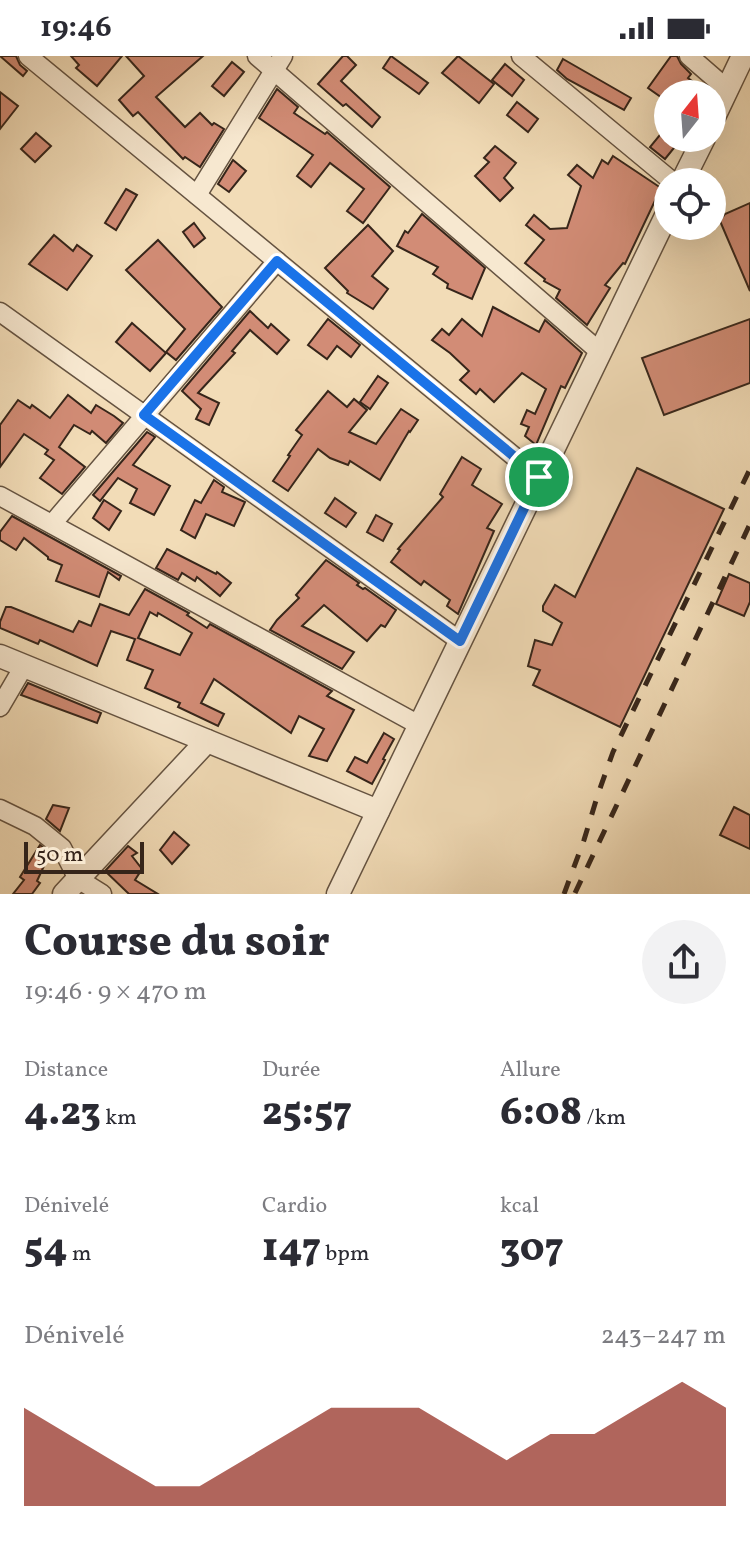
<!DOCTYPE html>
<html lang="fr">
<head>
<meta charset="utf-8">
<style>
  :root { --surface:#fff; --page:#f2f2f3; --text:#2b2b33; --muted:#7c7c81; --accent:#8f2418 }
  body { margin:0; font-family:Vollkorn,serif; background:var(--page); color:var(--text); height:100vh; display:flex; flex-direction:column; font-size:30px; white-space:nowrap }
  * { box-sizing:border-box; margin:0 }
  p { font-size:26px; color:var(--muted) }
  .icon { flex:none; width:44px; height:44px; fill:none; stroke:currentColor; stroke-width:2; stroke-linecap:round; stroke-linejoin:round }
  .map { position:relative; height:838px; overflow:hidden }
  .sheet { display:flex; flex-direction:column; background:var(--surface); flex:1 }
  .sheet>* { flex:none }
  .needle { width:52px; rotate:17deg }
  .tools { position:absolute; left:654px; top:24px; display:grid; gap:16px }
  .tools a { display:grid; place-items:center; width:72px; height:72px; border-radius:50%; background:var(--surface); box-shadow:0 8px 32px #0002; font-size:40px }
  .scale { position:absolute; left:24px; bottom:20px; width:120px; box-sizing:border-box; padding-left:8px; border:4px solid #36251a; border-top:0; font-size:22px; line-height:28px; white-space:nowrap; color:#36251a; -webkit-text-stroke:6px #f7e8d0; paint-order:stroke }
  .pin { position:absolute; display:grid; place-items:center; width:68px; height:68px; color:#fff; margin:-34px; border:4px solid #fff; border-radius:50%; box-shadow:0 2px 8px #0007 }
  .round { display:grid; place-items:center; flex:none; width:84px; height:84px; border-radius:42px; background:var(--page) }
  .summary { display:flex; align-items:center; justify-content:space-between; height:136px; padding:0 24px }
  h1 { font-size:44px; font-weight:800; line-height:60px }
  .metrics { display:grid; grid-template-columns:repeat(3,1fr); gap:12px; height:136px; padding:8px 24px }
  .metrics div { display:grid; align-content:center }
  .metrics b { font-size:40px; font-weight:800 }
  .metrics small { font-size:22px; font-weight:400 }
  .metrics p { font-size:22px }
  .chart { height:224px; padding:16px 24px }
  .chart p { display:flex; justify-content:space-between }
  .chart svg { width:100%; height:144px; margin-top:8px; fill:var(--accent); opacity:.7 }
  .status { display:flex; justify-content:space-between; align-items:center; height:56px; padding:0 40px; background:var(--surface); direction:ltr }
  .status svg { height:22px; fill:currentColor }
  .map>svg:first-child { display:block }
  .building { fill:#d28c76; stroke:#36251a; stroke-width:2; fill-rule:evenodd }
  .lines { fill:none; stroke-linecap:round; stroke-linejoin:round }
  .minor-casing { stroke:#655341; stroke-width:21 }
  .tertiary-casing { stroke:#655341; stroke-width:25 }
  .minor { stroke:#f7e8d0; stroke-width:18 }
  .tertiary { stroke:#f7e8d0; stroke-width:22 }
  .rail { stroke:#36251a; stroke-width:5; stroke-dasharray:14 14; stroke-linecap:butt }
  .route-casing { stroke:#fff; stroke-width:16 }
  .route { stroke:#1a73e8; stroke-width:10 }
</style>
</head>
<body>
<div class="status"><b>19:46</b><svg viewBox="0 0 49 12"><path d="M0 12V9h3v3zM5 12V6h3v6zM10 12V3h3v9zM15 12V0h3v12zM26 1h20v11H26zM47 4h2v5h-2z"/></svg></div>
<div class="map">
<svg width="750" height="838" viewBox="0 0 750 838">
  <rect width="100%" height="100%" fill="#f2dcb7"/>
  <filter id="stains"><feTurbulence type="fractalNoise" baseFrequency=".0025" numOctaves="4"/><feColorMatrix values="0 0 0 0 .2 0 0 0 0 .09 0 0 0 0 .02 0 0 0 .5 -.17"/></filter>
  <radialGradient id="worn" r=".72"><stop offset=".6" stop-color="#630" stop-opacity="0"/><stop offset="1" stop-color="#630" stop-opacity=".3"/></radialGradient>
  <g class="building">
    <path d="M 0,0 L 16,0 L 20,9 L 27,15 L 23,20 Z"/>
    <path d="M 71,0 L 122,0 L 97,30 L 76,12 L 79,9 Z"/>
    <path d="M 126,0 L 203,0 L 156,41 L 185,71 L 200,57 L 212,69 L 214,67 L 224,73 L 200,111 L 185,101 L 183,103 L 138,56 L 133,60 L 119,44 L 144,20 Z"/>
    <path d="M 343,0 L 347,0 L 356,9 L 341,25 L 380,61 L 372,71 L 346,48 L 343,50 L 318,28 Z"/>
    <path d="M 391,0 L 428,27 L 419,38 L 383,12 Z"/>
    <path d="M 458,0 L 494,28 L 479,47 L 442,17 Z"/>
    <path d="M 671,0 L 677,0 L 681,8 L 691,18 L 688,22 L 709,38 L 668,38 L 668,46 L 648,32 Z"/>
    <path d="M 563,3 L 631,42 L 624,54 L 567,23 L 557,14 Z"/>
    <path d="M 232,6 L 244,16 L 224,40 L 212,30 Z"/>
    <path d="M 505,8 L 524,24 L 512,40 L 492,24 Z"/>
    <path d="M 277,33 L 298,51 L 294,57 L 325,78 L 327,76 L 390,131 L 363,167 L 347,155 L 364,133 L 330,107 L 311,131 L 297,120 L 313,99 L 259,62 Z"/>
    <path d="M 0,36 L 18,50 L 0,73 Z"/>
    <path d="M 517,46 L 538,63 L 528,76 L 507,59 Z"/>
    <path d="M 668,69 L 668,82 L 682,82 L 665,103 L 650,91 Z"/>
    <path d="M 36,77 L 51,90 L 35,106 L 21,93 Z"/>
    <path d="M 495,90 L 516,107 L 504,122 L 513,132 L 500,145 L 475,120 L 489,106 L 484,102 Z"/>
    <path d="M 613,100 L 661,132 L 625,208 L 623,207 L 605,229 L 610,232 L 587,269 L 556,242 L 560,234 L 544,225 L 545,223 L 525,207 L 544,184 L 526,169 L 534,159 L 550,173 L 567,172 L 581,130 L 568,119 L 577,109 L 593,122 L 602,104 L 608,108 Z"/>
    <path d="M 233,104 L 246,115 L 229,136 L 218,128 Z"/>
    <path d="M 126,133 L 137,139 L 116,174 L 105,167 Z"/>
    <path d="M 750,147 L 750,235 L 720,165 L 725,158 Z"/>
    <path d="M 422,158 L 485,212 L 472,243 L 447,232 L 448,228 L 433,218 L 438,211 L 397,190 L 405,175 L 408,177 Z"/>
    <path d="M 194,167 L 205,182 L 194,191 L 183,176 Z"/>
    <path d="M 368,169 L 393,195 L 372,220 L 388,233 L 373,253 L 347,237 L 348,235 L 325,212 Z"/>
    <path d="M 54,179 L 73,195 L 77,189 L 92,200 L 67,234 L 29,208 Z"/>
    <path d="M 158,184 L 222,251 L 176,304 L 166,296 L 185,273 L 126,214 Z"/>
    <path d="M 493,251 L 539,276 L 545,264 L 582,297 L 565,332 L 561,330 L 536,389 L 525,380 L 529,371 L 521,368 L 527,354 L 535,358 L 546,333 L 522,317 L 494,346 L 480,333 L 476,338 L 460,324 L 469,315 L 450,297 L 432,284 L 442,273 L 449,279 L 462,263 L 482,280 Z"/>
    <path d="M 250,255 L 268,272 L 271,268 L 289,284 L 277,298 L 250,274 L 232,295 L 235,297 L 198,337 L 219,347 L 209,369 L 196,363 L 201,353 L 182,335 Z"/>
    <path d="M 328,263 L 360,289 L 351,301 L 337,290 L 327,303 L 308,289 Z"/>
    <path d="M 750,263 L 750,327 L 664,359 L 642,302 Z"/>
    <path d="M 132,267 L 166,297 L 150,315 L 116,286 Z"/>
    <path d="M 378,320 L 388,327 L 370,353 L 360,346 Z"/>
    <path d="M 328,335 L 347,351 L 354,343 L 367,354 L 349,376 L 376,388 L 401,353 L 418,364 L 410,376 L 409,375 L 380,424 L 350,405 L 348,409 L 330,402 L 318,393 L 288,435 L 273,425 L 290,400 L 288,399 L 302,379 L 296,374 Z"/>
    <path d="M 68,339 L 91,357 L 96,349 L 114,360 L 123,367 L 106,387 L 92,375 L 90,378 L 74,369 L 59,391 L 85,411 L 62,438 L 40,422 L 54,404 L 45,398 L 48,394 L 24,378 L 0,411 L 0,369 L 18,344 L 30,352 L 32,349 L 50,362 Z"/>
    <path d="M 147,376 L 155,381 L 133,409 L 170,430 L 154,459 L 130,447 L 137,433 L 118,422 L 100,445 L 93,439 Z"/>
    <path d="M 462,401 L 481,413 L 472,429 L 502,448 L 487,472 L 494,475 L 458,558 L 447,550 L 450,544 L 424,525 L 421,529 L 391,506 L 400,494 L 398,493 L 443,441 L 440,438 Z"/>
    <path d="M 637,412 L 724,453 L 620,671 L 533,629 L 540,614 L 528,610 L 535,584 L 552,589 L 562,567 L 543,555 L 543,550 L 555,529 L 575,541 Z"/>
    <path d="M 214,424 L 224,431 L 222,436 L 245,446 L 234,470 L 206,458 L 195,482 L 181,474 L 195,444 L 201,447 Z"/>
    <path d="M 335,442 L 356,457 L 346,471 L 325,457 Z"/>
    <path d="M 104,444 L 121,455 L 109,474 L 93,462 Z"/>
    <path d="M 376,459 L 392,468 L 383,485 L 367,476 Z"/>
    <path d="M 12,460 L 121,520 L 119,524 L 108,516 L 99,541 L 56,525 L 62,509 L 48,503 L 48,501 L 24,482 L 16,494 L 0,484 L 0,476 Z"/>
    <path d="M 167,493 L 216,518 L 217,516 L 231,527 L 220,540 L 197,521 L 195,525 L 182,517 L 178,524 L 156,512 Z"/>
    <path d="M 326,504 L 359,527 L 357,529 L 363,533 L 365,532 L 396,554 L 385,571 L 381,569 L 367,585 L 324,549 L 302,570 L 354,596 L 342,613 L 270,574 L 277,564 L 299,542 L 296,539 Z"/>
    <path d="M 729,518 L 750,527 L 750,546 L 744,560 L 716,548 Z"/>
    <path d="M 145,533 L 189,557 L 187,559 L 207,572 L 210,568 L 332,635 L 327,640 L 354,654 L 327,705 L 309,700 L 324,673 L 299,660 L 291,677 L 214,623 L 201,647 L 224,658 L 218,670 L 178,651 L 180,647 L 145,632 L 153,614 L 127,604 L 135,583 L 111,575 L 97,610 L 40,584 L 38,588 L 0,572 L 0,566 L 6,551 L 11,551 L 73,576 L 79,565 L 91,570 L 100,548 L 129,559 ZM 150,556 L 157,560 L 158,557 L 192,577 L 180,599 L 138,582 Z"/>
    <path d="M 28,627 L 101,657 L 97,667 L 21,639 Z"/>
    <path d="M 384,677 L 394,683 L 383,703 L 385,704 L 372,728 L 347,715 L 355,701 L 367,707 Z"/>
    <path d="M 53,749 L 69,752 L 60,775 L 46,763 Z"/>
    <path d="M 734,751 L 750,759 L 750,793 L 720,779 Z"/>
    <path d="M 174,776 L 189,789 L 172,808 L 160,794 Z"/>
    <path d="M 40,789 L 50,797 L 37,825 L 40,827 L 32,838 L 13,838 L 24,824 L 20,821 Z"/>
    <path d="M 128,790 L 137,797 L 132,800 L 142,813 L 135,824 L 158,838 L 129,838 L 105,815 Z"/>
  </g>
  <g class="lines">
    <defs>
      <g id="minor">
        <path d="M 28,0 L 539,421"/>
        <path d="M 257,0 L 600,296"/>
        <path d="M 521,0 L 673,126"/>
        <path d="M 689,0 L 727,33"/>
        <path d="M 197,139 L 283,0"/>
        <path d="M 0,256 L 460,585"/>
        <path d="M 0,440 L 419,669"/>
        <path d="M 52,468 L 277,205"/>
        <path d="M 0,651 L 24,610"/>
        <path d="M 0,753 L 35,770 L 62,792 L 78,823 L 102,838"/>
      </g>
      <g id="tertiary">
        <path d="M 712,65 L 743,0"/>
        <path d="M 682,126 L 704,82"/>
        <path d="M 0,600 L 378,755"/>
        <path d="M 64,838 L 207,685"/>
        <path d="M 338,838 L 668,156"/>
      </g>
    </defs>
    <use href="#minor" class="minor-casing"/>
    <use href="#tertiary" class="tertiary-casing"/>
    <use href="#minor" class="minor"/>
    <use href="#tertiary" class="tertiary"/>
    <g class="rail">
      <path d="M 575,837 L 750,468"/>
      <path d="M 564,838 L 584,784 L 598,738 L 613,696 L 750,413"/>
    </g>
  </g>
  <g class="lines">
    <defs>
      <path id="route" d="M 277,205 L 539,421 L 460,585 L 144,359 Z"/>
    </defs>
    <use href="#route" class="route-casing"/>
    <use href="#route" class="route"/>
  </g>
  <rect width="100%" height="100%" filter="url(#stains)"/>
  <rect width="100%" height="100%" fill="url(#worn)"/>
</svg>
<div class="tools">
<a><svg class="needle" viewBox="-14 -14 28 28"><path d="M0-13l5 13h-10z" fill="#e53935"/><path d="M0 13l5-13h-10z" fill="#7c7c81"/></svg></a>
<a><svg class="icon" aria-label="locate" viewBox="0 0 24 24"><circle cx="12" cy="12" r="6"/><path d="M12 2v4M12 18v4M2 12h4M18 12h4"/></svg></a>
</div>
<div class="scale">50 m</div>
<div class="pin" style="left:539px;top:421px;background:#1e9e55"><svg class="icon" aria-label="arrive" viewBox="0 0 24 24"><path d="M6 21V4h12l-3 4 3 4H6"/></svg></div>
</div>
<section class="sheet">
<div class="summary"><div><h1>Course du soir</h1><p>19:46 · 9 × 470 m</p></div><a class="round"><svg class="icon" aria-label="share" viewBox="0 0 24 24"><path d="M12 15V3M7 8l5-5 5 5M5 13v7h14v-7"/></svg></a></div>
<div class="metrics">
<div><p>Distance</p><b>4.23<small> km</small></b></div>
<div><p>Durée</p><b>25:57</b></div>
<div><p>Allure</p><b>6:08<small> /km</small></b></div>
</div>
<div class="metrics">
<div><p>Dénivelé</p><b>54<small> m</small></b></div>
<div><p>Cardio</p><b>147<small> bpm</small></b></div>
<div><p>kcal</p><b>307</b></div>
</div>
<div class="chart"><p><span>Dénivelé</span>243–247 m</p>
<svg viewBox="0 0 160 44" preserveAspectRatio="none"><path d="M0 44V14L10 22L20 30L30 38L40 38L50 30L60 22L70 14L80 14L90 14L100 22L110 30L120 22L130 22L140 14L150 6L160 14V44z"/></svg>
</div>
</section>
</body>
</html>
